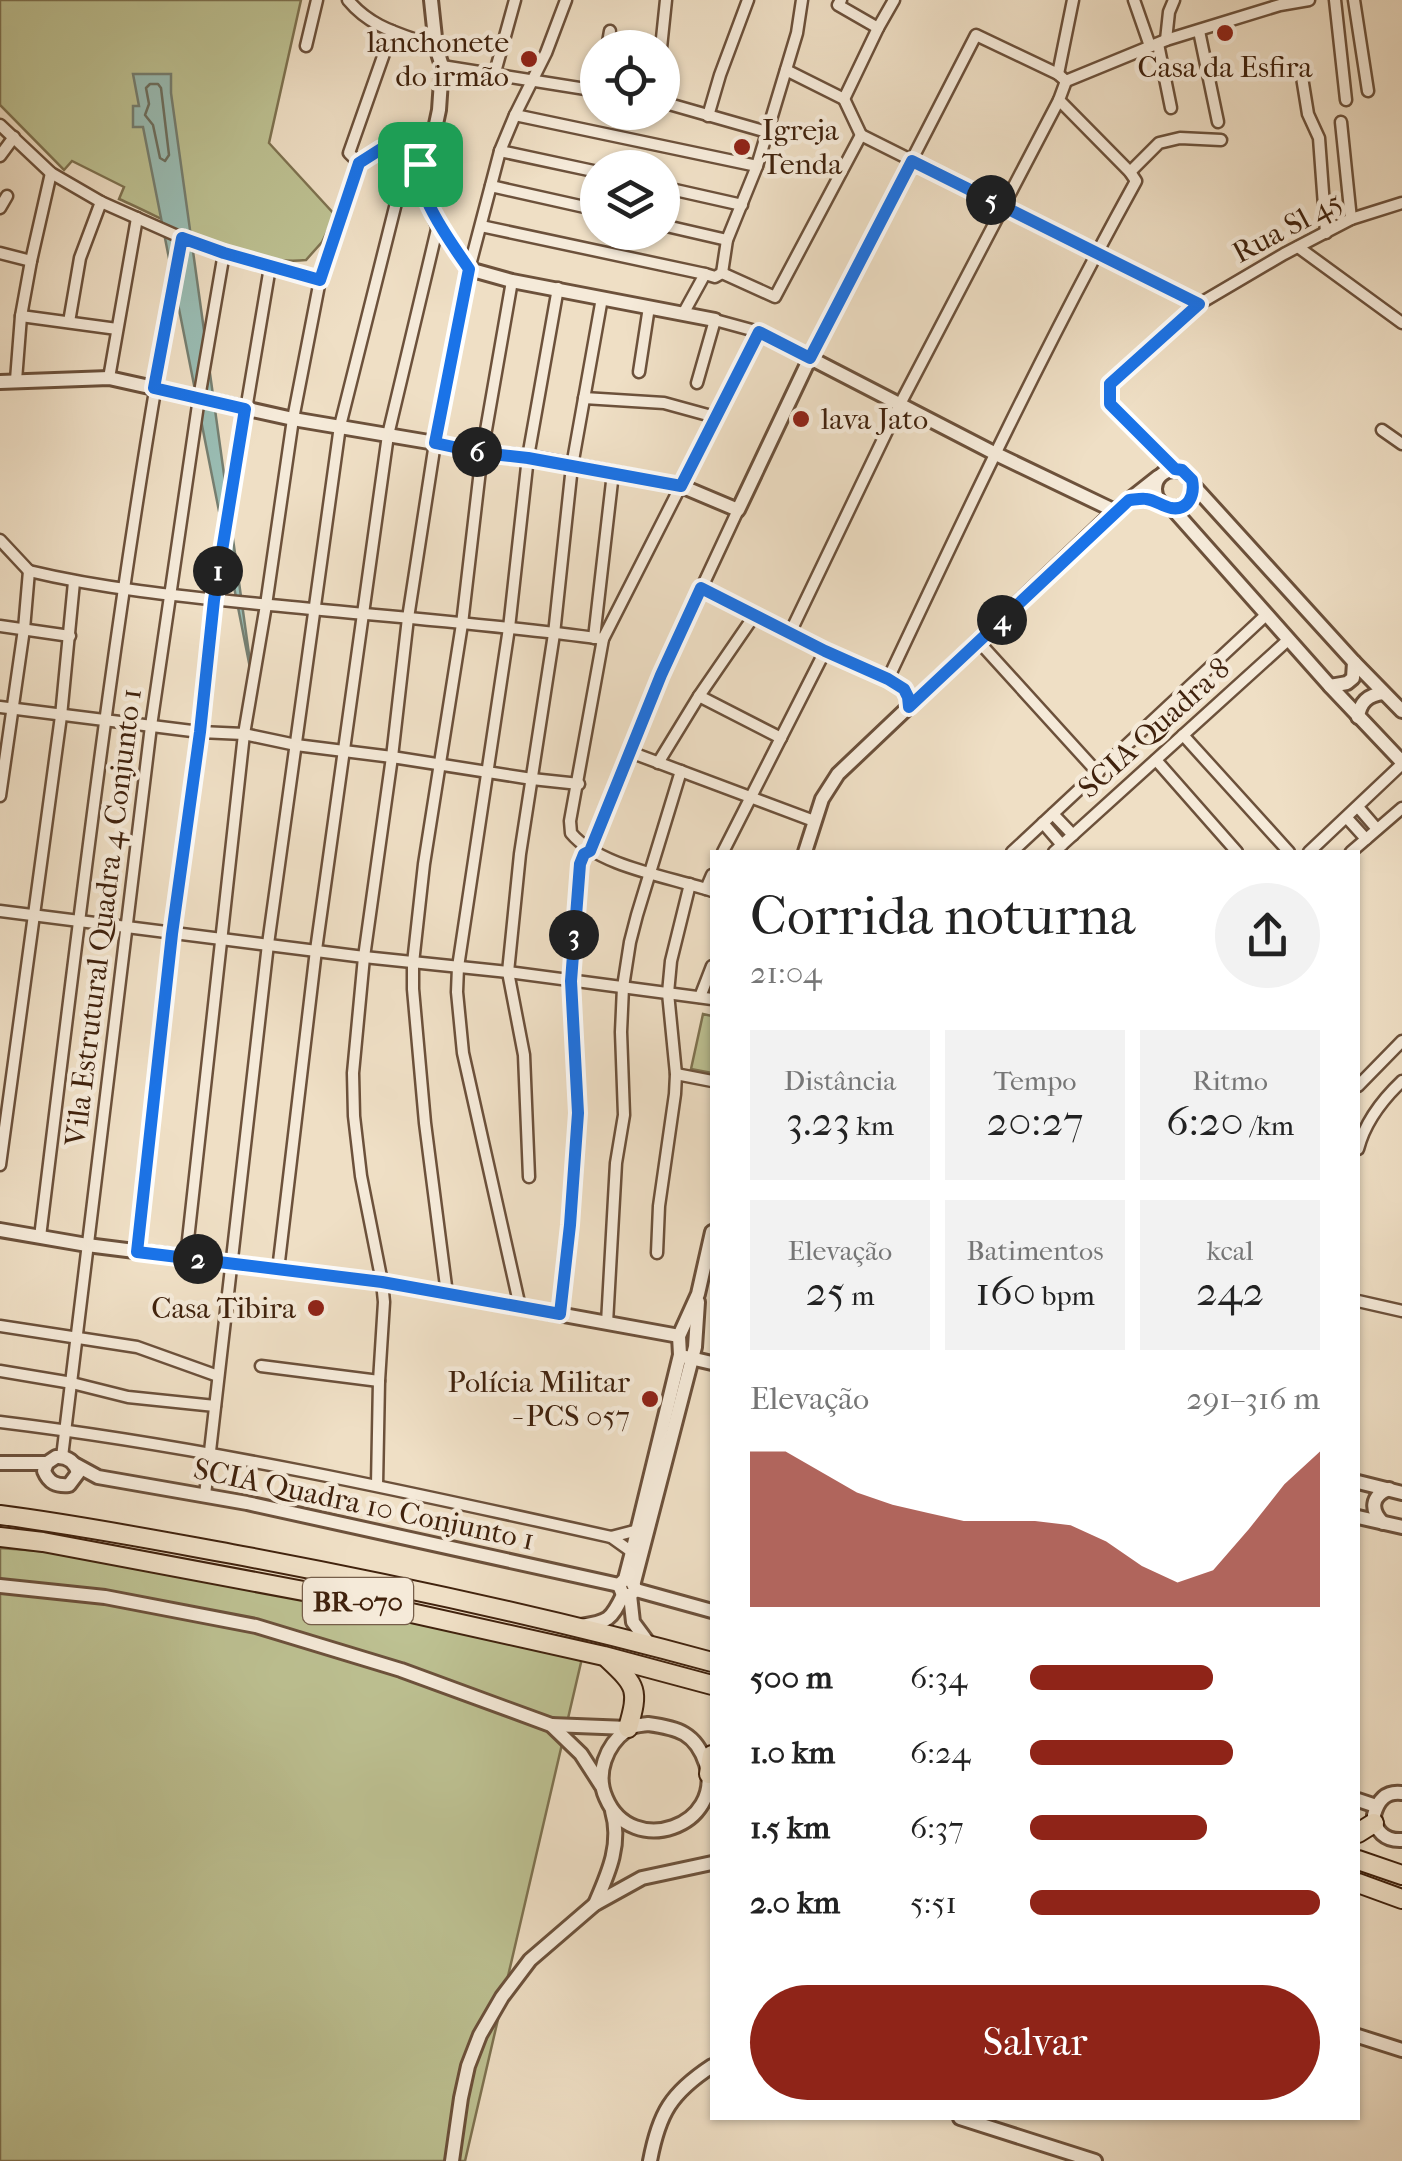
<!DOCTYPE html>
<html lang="pt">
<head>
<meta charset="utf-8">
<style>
  :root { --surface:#fff; --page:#f2f2f2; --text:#222; --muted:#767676; --accent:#8f2418 }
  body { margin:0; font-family:"IM FELL French Canon",serif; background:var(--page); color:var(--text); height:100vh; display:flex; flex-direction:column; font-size:38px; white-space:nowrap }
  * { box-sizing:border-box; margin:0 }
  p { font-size:32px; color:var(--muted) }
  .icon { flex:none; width:55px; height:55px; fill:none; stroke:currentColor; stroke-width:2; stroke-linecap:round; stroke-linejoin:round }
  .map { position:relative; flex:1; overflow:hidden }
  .sheet { position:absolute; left:710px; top:850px; width:650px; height:1270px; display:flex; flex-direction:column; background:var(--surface); border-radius:0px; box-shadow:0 2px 8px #0004 }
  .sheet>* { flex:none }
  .fabs { position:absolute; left:580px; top:30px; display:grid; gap:20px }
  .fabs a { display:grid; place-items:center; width:100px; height:100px; border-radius:50%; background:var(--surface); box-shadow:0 2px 8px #0004; font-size:50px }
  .pin { position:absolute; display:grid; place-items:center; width:85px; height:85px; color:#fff; margin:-42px; border-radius:20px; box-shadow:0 5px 15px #0006 }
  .km { position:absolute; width:50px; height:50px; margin:-25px; border-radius:50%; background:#222; color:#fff; font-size:28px; line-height:50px; text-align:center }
  .round { display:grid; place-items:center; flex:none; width:105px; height:105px; border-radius:52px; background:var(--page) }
  .overview { display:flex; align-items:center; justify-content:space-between; height:170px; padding:0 40px }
  h1 { font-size:55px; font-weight:600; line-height:75px }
  .stats { display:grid; grid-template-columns:repeat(3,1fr); gap:15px; height:170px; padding:10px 40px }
  .stats div { display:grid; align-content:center; border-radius:0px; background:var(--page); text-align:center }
  .stats b { font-size:42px; font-weight:600 }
  .stats small { font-size:28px; font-weight:400 }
  .stats p { font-size:28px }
  .chart { height:280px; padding:20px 40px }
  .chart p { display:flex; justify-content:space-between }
  .chart svg { width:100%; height:180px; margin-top:10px; fill:var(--accent); opacity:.7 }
  .button { display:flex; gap:20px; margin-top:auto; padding:20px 40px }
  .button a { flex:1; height:115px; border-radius:60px; background:var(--accent); color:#fff; font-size:40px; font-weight:600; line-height:115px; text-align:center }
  ul { padding:0 40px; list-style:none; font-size:32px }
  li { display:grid; grid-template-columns:160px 120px 1fr; align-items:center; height:75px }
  li i { height:25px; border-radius:12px; background:var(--accent) }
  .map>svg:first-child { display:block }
  .green { fill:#bdc192; stroke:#7e7250; stroke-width:2.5 }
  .water { fill:#9abdb4; stroke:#767f71; stroke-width:2.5 }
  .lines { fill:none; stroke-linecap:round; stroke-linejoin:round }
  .shore { stroke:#6d7060; stroke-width:2.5 }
  .minor-casing { stroke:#6c513b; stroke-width:15 }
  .tertiary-casing { stroke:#6c513b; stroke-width:18 }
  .motorway-casing { stroke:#40220d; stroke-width:22 }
  .minor { stroke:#f5ead9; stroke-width:10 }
  .tertiary { stroke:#f5ead9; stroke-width:12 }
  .motorway { stroke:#efdfc5; stroke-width:18 }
  .route-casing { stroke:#fff; stroke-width:20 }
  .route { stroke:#1a73e8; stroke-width:12 }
  .poi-dot { fill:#8f2418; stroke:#f5ead9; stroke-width:4 }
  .labels { text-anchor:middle; stroke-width:9; stroke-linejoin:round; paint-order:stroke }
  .shield { fill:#f5ead9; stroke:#765e4a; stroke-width:2.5 }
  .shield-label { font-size:28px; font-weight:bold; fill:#40220d }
  .poi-label { font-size:30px; fill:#40220d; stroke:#f5ead9; text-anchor:end }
  .street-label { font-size:30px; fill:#40220d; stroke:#f5ead9 }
</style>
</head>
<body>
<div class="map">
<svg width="1402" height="2161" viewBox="0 0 1402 2161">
  <rect width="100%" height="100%" fill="#efdfc5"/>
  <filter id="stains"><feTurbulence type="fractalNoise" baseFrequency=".002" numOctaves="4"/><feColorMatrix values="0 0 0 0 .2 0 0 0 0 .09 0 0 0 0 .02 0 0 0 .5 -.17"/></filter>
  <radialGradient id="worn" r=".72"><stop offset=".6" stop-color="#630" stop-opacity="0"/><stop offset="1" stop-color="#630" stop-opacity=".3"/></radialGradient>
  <g class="green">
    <path d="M 0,0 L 301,0 L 269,143 L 335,215 L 322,242 L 306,260 C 245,267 174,223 119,199 L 124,187 L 72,161 L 64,170 L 0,105 Z"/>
    <path d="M 703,1014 L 712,1016 L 712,1073 L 691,1069 Z"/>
    <path d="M 0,1548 L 119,1557 L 586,1641 L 465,2161 L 0,2161 Z"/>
  </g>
  <path class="water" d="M 133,74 L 171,74 L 171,93 L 253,683 L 143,127 L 133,127 L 133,106 L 139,106 Z"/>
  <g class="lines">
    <path class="shore" d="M 150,84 L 158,84 L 161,88 L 169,155 L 165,161 L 160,158 L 153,125 L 145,115 L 149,104 L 146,88 Z"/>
    <defs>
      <g id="minor">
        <path d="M 348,0 C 372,29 402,34 436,47"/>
        <path d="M 841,0 L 838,5 L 878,28"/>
        <path d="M 1134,0 L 1150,46"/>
        <path d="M 1335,0 L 1346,100"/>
        <path d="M 1354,0 L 1368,91"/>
        <path d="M 1199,31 L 1218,122"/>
        <path d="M 1166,40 L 1169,12 L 1174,0"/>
        <path d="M 1158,44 L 1171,108"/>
        <path d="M 306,46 L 317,0"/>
        <path d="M 607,48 L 610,31"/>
        <path d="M 661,48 L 666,0"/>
        <path d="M 442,66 L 598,91"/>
        <path d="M 786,70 L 844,99"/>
        <path d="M 1301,71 L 1308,114 L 1319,138 L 1326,233"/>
        <path d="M 1058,74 L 1073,0"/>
        <path d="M 494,76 L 515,0"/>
        <path d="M 1066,81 L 1166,40 L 1280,5 L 1309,0"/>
        <path d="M 844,99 L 878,28 L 894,0"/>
        <path d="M 844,99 L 861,135"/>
        <path d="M 662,102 L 767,132"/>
        <path d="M 515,115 L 757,166"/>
        <path d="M 708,116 L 720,75 L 748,0"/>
        <path d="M 1341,122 L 1351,219"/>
        <path d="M 0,125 L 51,173 L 101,202 L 182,238 L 224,253 L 320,280"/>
        <path d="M 861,135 L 1199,304"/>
        <path d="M 500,151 L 598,172"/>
        <path d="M 0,156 L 14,137"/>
        <path d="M 359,163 L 349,153 L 392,31"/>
        <path d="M 1130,172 L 1159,143 L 1180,138 L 1221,140"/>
        <path d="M 491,186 L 598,210"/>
        <path d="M 662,187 L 742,205"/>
        <path d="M 0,208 L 7,196"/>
        <path d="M 662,225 L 727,240"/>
        <path d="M 481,226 L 705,274"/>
        <path d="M 1298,247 L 1402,323"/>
        <path d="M 0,253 L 31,261"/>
        <path d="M 722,273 L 727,240 L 757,166 L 797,33 L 802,0"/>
        <path d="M 683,314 L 705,274 L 715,277 L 722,273 L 775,297 L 861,135"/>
        <path d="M 21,316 L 117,329"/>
        <path d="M 69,322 L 80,258 L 101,202"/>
        <path d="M 639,372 L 649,307"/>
        <path d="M 109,378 L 137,218"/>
        <path d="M 16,380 L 21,316 L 31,261 L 51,173"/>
        <path d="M 697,383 L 715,320 L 759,332 L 810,358 L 976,35 L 1058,74 L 1066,81 L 1059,100 L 1130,172 L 1136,181 C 1046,344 967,511 888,679"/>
        <path d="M 584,398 L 664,403 L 715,417"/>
        <path d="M 1382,430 L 1402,444"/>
        <path d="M 1175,469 L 1110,405 L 1110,384 L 1199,304 L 1284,254 L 1351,219 L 1402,203"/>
        <path d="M 0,540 L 29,571"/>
        <path d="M 29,571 C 108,590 188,597 270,605 C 381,616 492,624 603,639"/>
        <path d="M 701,588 L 825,651 L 888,679 L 903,689 L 908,697 L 909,707"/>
        <path d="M 0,626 L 70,636"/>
        <path d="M 790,633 L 899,406 L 1059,100"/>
        <path d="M 594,638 L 613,473"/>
        <path d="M 979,642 L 1098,773"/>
        <path d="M 699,696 L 781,738"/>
        <path d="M 0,707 L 200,732 L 244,734 L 296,745 L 392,757 L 532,779 L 579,784"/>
        <path d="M 1183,735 L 1289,852"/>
        <path d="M 630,752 L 814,821"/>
        <path d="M 1156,760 L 1237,852"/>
        <path d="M 658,763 L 699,696 L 754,616"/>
        <path d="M 0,796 L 24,629 L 29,571"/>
        <path d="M 1358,807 L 1377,829"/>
        <path d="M 1053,814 L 1073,835"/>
        <path d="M 1347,818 L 1366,839"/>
        <path d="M 1043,823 L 1062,845"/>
        <path d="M 723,852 L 825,651"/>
        <path d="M 1012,852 L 1266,615"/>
        <path d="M 1054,852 L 1288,640"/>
        <path d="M 1309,852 L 1402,764"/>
        <path d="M 1351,852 L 1402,808"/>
        <path d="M 706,889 L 712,875"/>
        <path d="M 712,891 C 671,877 599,867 571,833 L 570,821 L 603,639 L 759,332"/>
        <path d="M 0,911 L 364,957 L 508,972 L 712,999"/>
        <path d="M 700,997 L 712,966"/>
        <path d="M 676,1074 L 712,1081"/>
        <path d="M 1358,1086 L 1402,1041"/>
        <path d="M 1358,1149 C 1365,1122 1382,1100 1402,1081"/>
        <path d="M 0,1165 L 61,716 L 74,582"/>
        <path d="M 529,1177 L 524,1055 L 508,972 L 520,854 L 554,634 L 572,466 L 602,298"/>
        <path d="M 40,1237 C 81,903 120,569 182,238"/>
        <path d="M 137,1251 L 172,934 L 200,732 L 214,600 L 270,267"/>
        <path d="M 657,1253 L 659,1206 L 675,1094 L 676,1074 L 668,993 L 671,961 L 690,884"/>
        <path d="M 186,1258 L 244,734 L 266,605 L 293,419 L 320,280 L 359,163 L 381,149 L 398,153 L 420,164"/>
        <path d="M 278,1270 L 316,950 L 388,435 L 438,225"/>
        <path d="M 447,1294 L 425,1123 L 413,989 L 413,963 L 424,864 L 462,624 L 482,453 L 512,281"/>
        <path d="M 1358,1301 L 1402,1311"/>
        <path d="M 520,1307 L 463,1053 L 457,992 L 458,967 L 509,628 L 528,457 L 558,288"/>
        <path d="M 561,1313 L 570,1225 L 578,1113 L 571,981 L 580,863 L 585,854 L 590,851 L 661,675 L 738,510"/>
        <path d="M 607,1323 L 616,1163 L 624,1115 L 621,1032 L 623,987 L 630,942 L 637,915 L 681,771"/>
        <path d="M 0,1326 L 137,1347 L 218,1376"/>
        <path d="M 261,1366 L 379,1381"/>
        <path d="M 0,1371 L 72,1383 L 128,1397 L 215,1406"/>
        <path d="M 0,1422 C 206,1447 409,1492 611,1537 L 632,1552"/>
        <path d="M 62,1457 L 151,726 L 199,398 L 224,253"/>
        <path d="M 377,1485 L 379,1381 L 384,1302 L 382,1282 L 361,1176 L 354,1116 L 353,1073 L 364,957 L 392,757 L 408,618 L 435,443 L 469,269 L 500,151 L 515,115 L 546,53 L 566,0"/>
        <path d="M 205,1495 L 268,944 L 340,426 L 398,195 L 418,175"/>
        <path d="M 611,1537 L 638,1530"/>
      </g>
      <g id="tertiary">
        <path d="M 431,0 L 436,47 L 442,66 L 439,110 L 432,143 L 420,164 L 418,175 L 438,225 L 469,269 L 512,281 L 715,320"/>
        <path d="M 0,382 L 109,378 L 293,419 L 435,443 L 482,453 L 528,457 L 681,486 L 738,510 L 810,358 L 994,453 L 1115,511"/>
        <circle cx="1174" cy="489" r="19"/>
        <path d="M 1194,486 L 1354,662 L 1402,711"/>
        <path d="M 1172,508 L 1330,686 L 1402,762"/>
        <path d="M 1330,686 L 1347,683 L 1353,678 L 1354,662"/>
        <path d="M 1358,717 C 1360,702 1368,695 1383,693"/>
        <path d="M 805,852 L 822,799 L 838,774 L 1115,511 L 1158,477"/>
        <path d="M 0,1230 L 87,1245 L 382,1282 L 679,1336"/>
        <path d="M 686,1357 L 712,1363"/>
        <path d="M 56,1457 C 68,1456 75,1462 78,1473 L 69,1485 C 56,1486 49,1483 44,1471 L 47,1463 Z"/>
        <path d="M 0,1463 L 47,1463"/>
        <path d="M 76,1465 L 98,1477 L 247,1503 L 619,1585"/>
        <path d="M 1358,1482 L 1402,1493"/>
        <path d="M 1358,1517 L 1402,1527"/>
        <path d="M 1383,1523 C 1370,1510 1371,1496 1389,1489"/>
        <path d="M 625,1579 L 631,1580 L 636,1590 L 630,1595 L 623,1595 L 619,1585 L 625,1579 L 632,1552 L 680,1355 L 679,1336 L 698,1294 L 712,1232"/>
        <path d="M 634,1582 L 695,1347 L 698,1302"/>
        <path d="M 0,1586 L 105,1597 L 256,1626 L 401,1670 L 551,1725 L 581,1754 L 601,1785"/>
        <path d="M 636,1590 L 712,1611"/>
        <path d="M 630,1595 L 633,1622 L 650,1645"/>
        <path d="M 581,1626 C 608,1622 611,1620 623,1595"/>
        <path d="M 648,1724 C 678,1728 696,1733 706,1764 C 725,1826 632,1859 606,1798 C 595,1774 606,1745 627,1730 C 632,1725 641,1725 648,1724 Z"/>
        <path d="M 551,1725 L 628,1728"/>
        <path d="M 1402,1793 C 1386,1791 1378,1800 1374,1815 C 1375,1831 1385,1841 1402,1840"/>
        <path d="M 1358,1800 L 1376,1806"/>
        <path d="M 595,1904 C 608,1874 622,1844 612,1811"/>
        <path d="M 1358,2036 L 1402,2050"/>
        <path d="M 960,2118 L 1095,2161"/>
        <path d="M 452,2161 L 461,2098 L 468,2066 L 480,2035 L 502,1997 L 530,1960 L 595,1904 L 642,1878 L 712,1863"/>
        <path d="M 650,2161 C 659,2113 671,2093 712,2066"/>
      </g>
      <g id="motorway">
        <path d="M 0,1515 C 78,1525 155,1540 232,1554 C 393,1584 554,1619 712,1662"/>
        <path d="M 0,1537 L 43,1542 L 362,1602 L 604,1656 L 712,1685"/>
        <path d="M 608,1659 C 637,1686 639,1690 628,1728"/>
        <path d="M 709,1774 L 712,1755"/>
        <path d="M 1358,1833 L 1374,1823"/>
        <path d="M 1358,1860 L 1402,1875"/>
        <path d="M 1358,1883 L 1402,1899"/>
      </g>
    </defs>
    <use href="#minor" class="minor-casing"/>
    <use href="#tertiary" class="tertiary-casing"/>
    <use href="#motorway" class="motorway-casing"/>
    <use href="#minor" class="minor"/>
    <use href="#tertiary" class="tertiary"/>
    <use href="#motorway" class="motorway"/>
  </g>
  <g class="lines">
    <defs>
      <path id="route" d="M 381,149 L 398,152 L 420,164 C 415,195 452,244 469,269 L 435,443 L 482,453 L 528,458 L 681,486 L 759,332 L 810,358 L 912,161 L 1199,304 L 1110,384 L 1110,404 L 1175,469 L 1182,470 L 1192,480 C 1195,494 1189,511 1171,508 C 1162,506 1155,500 1146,499 C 1142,498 1132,500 1129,500 L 909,707 L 908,697 L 904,689 L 888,679 L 825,651 L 701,588 L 661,675 L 590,851 L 584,854 L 580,864 L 571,981 L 578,1113 L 570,1225 L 560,1314 L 382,1282 L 137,1252 L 172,934 L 200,732 L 214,600 L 245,409 L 154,388 L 182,238 L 224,253 L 320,280 L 359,163 Z"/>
    </defs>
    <use href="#route" class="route-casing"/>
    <use href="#route" class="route"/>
  </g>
  <g class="poi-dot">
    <circle cx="1225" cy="33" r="10"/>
    <circle cx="529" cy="59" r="10"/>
    <circle cx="742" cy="147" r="10"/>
    <circle cx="801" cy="419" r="10"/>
    <circle cx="316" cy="1308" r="10"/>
    <circle cx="650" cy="1399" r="10"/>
  </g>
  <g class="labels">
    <rect class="shield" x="303" y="1578" width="110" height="46" rx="8"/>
    <g class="shield-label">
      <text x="358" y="1611">BR-070</text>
    </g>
    <g class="poi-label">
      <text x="509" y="52">lanchonete<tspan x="509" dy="34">do irmão</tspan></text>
      <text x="1225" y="77" text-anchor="middle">Casa da Esfira</text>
      <text x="762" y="140" text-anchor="start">Igreja<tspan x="762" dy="34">Tenda</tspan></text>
      <text x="821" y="429" text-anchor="start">lava Jato</text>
      <text x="296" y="1318">Casa Tibira</text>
      <text x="630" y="1392">Polícia Militar<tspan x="630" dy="34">- PCS 057</tspan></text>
    </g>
    <g class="street-label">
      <text transform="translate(1287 227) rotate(-28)" y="10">Rua Sl 45</text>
      <text transform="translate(1154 728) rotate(-42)" y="10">SCIA Quadra 8</text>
      <text transform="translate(103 917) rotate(-83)" y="10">Vila Estrutural Quadra 4 Conjunto 1</text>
      <text transform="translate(364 1504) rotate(12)" y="10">SCIA Quadra 10 Conjunto 1</text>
    </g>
  </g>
  <rect width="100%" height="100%" filter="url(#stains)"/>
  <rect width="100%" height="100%" fill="url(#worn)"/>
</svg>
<div class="fabs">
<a><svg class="icon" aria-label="locate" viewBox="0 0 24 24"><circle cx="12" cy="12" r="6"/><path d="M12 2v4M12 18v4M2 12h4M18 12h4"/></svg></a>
<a><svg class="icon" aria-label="layers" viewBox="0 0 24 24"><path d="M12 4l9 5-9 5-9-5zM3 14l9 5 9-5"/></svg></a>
</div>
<div class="pin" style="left:420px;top:164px;background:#1e9e55"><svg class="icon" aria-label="arrive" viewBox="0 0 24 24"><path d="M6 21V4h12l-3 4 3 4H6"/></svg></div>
<b class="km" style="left:218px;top:571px">1</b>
<b class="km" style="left:198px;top:1259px">2</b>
<b class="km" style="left:574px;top:935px">3</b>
<b class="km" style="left:1002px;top:620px">4</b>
<b class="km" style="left:991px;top:200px">5</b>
<b class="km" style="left:477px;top:452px">6</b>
<section class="sheet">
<div class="overview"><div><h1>Corrida noturna</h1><p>21:04</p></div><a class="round"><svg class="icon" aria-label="share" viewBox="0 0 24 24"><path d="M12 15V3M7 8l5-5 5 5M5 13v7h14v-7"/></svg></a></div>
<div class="stats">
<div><p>Distância</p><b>3.23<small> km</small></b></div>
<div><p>Tempo</p><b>20:27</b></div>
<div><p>Ritmo</p><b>6:20<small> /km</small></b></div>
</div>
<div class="stats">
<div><p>Elevação</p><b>25<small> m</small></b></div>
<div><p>Batimentos</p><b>160<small> bpm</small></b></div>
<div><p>kcal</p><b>242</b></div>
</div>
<div class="chart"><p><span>Elevação</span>291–316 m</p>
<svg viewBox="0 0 160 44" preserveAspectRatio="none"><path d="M0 44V6L10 6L20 11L30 16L40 19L50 21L60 23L70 23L80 23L90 24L100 28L110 34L120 38L130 35L140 25L150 14L160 6V44z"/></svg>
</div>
<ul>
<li><b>500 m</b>6:34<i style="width:63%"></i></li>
<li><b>1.0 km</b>6:24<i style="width:70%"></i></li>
<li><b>1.5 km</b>6:37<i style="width:61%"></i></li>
<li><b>2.0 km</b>5:51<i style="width:100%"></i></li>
</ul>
<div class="button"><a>Salvar</a></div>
</section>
</div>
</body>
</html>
